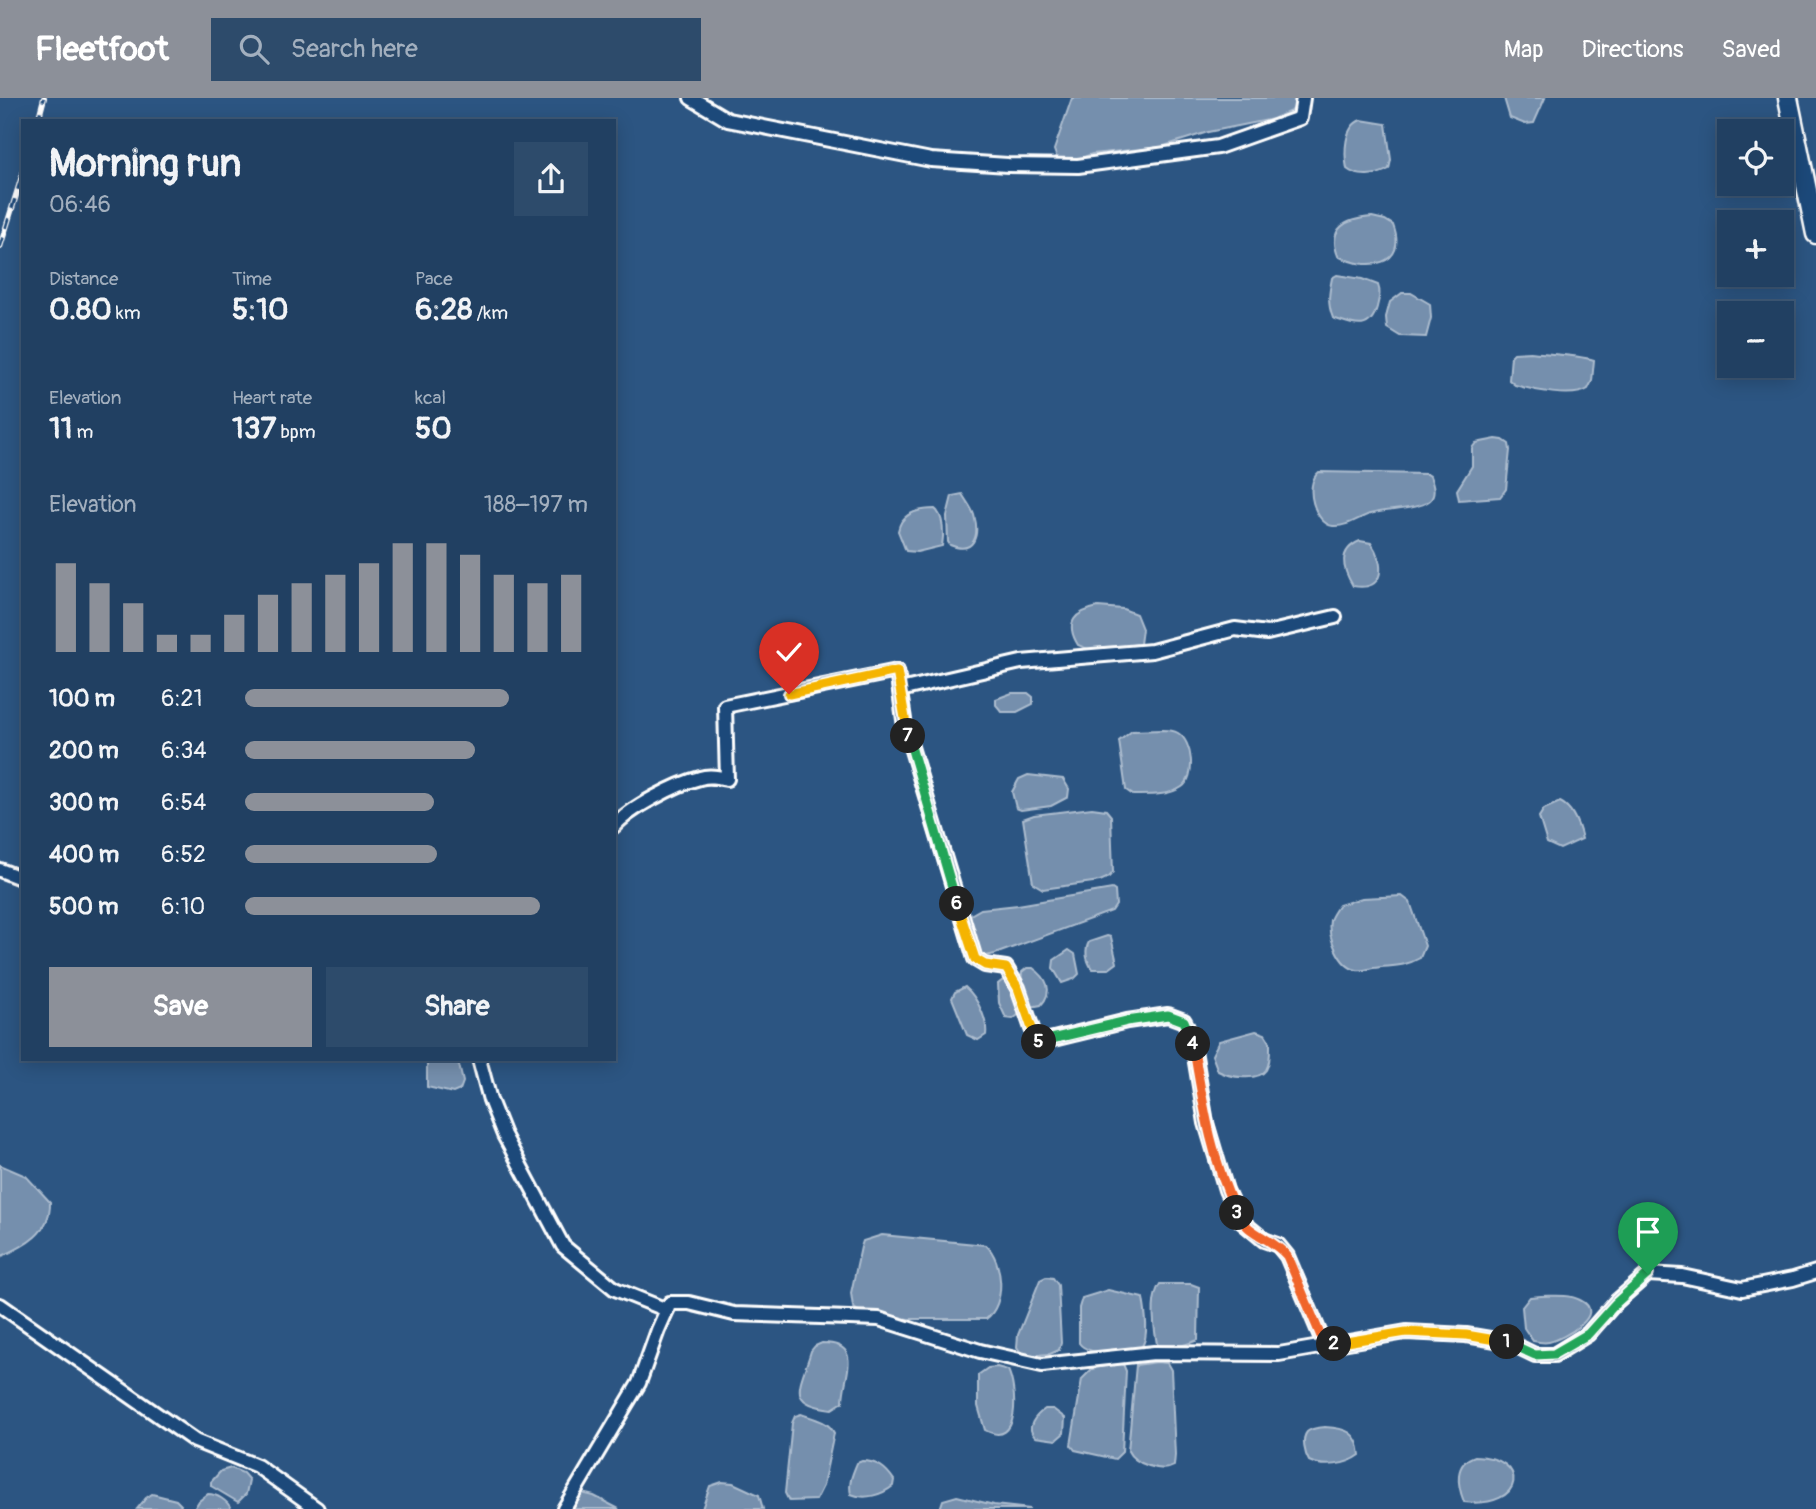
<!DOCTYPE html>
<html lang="en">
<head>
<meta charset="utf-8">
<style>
  :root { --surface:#214062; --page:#2d4b6b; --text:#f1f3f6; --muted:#a2afbe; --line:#3e5977; --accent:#8c9099 }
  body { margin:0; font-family:Pangolin,sans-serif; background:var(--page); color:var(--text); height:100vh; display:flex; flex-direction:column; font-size:26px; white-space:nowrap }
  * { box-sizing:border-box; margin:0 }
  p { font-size:23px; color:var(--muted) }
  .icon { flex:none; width:38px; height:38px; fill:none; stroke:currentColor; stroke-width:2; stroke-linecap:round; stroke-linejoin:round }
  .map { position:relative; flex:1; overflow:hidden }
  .details { position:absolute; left:21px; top:21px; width:595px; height:942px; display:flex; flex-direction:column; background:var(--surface); border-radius:0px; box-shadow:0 4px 18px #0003,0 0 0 2px var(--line) }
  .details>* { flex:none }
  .fabs { position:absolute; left:1717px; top:21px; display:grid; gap:14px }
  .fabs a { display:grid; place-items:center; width:77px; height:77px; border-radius:0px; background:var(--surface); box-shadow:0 4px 18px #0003,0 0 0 2px var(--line); font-size:35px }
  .pin { position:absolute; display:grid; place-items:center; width:60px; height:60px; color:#fff; margin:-72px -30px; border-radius:50% 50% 50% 0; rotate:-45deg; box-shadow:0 0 7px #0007 }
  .pin .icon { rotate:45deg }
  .km { position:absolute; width:35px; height:35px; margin:-18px; border-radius:50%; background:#222; color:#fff; font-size:19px; line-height:35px; text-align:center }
  .round { display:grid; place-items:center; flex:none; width:74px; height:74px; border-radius:0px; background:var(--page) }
  .head { display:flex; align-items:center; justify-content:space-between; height:119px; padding:0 28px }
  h1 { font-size:38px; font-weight:800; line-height:52px }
  .figures { display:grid; grid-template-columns:repeat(3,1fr); gap:10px; height:119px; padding:7px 28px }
  .figures div { display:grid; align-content:center }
  .figures b { font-size:30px; font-weight:800 }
  .figures small { font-size:19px; font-weight:400 }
  .figures p { font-size:19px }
  .chart { height:196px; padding:14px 28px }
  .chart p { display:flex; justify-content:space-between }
  .chart svg { width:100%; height:126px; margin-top:7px; stroke:var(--accent); stroke-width:6 }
  .action { display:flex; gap:14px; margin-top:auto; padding:14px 28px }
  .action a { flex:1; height:80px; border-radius:0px; background:var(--accent); color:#fff; font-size:28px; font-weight:800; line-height:80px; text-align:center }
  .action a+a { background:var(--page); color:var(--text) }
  ul { padding:0 28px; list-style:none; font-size:23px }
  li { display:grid; grid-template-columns:112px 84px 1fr; align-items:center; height:52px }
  li i { height:18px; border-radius:9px; background:var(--accent) }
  header { display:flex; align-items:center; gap:42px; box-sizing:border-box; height:98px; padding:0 35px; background:var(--accent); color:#fff }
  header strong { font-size:33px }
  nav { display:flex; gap:38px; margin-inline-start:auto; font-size:24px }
  .search { width:490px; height:63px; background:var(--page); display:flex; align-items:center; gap:18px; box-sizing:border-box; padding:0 24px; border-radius:0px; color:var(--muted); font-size:26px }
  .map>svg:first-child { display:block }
  .water { fill:#748fad; stroke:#acbcce; stroke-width:2 }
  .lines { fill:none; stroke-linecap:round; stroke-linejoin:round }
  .minor-casing { stroke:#fff; stroke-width:18 }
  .highway-casing { stroke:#fff; stroke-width:23 }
  .minor { stroke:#1f4a7a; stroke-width:12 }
  .highway { stroke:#1f4a7a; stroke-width:18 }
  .rail-casing { stroke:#fff; stroke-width:6 }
  .rail { stroke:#1f4a7a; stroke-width:3.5; stroke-dasharray:10; stroke-linecap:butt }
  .split-1-casing { stroke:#fff; stroke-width:14 }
  .split-2-casing { stroke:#fff; stroke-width:14 }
  .split-3-casing { stroke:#fff; stroke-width:14 }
  .split-4-casing { stroke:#fff; stroke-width:14 }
  .split-5-casing { stroke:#fff; stroke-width:14 }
  .split-6-casing { stroke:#fff; stroke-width:14 }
  .split-7-casing { stroke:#fff; stroke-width:14 }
  .split-8-casing { stroke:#fff; stroke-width:14 }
  .split-1 { stroke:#22a559; stroke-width:9 }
  .split-2 { stroke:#f5b400; stroke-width:9 }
  .split-3 { stroke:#f0652b; stroke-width:9 }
  .split-4 { stroke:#f0652b; stroke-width:9 }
  .split-5 { stroke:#22a559; stroke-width:9 }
  .split-6 { stroke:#f5b400; stroke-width:9 }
  .split-7 { stroke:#22a559; stroke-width:9 }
  .split-8 { stroke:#f5b400; stroke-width:9 }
</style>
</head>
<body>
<header>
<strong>Fleetfoot</strong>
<div class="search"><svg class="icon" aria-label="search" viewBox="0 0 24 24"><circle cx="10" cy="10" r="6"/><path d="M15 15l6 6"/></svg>Search here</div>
<nav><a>Map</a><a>Directions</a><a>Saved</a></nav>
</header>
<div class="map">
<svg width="1816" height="1411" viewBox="0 0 1816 1411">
  <rect width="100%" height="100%" fill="#2c5582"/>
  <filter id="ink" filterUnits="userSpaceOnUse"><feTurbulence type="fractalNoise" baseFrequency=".0143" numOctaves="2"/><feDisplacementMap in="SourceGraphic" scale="14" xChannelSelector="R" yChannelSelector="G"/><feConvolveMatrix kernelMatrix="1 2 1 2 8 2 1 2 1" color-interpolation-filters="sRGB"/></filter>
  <g filter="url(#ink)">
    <g class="water">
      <path d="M 1072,0 L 1298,0 L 1293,12 L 1273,21 L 1208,34 L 1161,49 L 1092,56 L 1081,60 L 1064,62 L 1057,60 L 1054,52 Z"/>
      <path d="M 1504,0 L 1545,0 L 1534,25 L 1525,26 L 1510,20 Z"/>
      <path d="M 1361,22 L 1386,26 L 1391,62 L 1389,71 C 1377,78 1358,80 1347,71 C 1344,55 1344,28 1361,22 Z"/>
      <path d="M 1372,119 L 1385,122 L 1393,127 C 1409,169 1366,173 1338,158 C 1327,129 1347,121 1372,119 Z"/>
      <path d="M 1337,177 L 1362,181 L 1378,187 C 1381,195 1379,200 1377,209 C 1370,235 1354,227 1333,220 C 1327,206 1329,195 1332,180 Z"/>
      <path d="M 1402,195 L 1411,195 L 1430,206 L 1431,220 L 1426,239 L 1400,238 L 1387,230 L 1386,219 L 1390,204 Z"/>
      <path d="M 1530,254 C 1548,256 1578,257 1594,262 L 1592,283 L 1588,291 C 1573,301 1532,292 1515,287 L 1509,282 L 1511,258 L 1514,255 Z"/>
      <path d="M 1496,341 L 1503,342 L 1509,346 L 1510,352 L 1506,391 L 1500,399 L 1459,402 L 1457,392 L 1472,368 L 1472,350 L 1476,345 Z"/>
      <path d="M 1319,374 L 1427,376 L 1430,378 C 1433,386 1437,397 1429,403 C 1417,412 1385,411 1370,416 C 1358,420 1347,429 1333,428 C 1315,426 1303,387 1319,374 Z"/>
      <path d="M 962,396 C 966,403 972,410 974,417 C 980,438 974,457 950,447 L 948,444 L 947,418 L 952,398 Z"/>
      <path d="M 935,411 C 944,418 944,437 942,448 L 917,454 L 906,453 L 898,433 C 901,415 918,411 935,411 Z"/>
      <path d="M 1360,443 L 1371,445 C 1385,465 1386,494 1353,488 C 1342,470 1338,452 1360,443 Z"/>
      <path d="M 1098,509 L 1123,511 L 1136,516 L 1142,531 L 1140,546 L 1090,552 L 1078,547 C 1064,524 1075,514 1098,509 Z"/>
      <path d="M 1012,595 L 1028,595 L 1033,599 L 1033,606 L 1017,614 L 1002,614 L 996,607 L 996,601 Z"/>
      <path d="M 1162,632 C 1167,632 1173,632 1178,635 C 1193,644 1196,679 1182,689 C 1169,698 1148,697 1133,697 L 1126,692 L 1119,643 L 1132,633 Z"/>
      <path d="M 1028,677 L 1063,681 L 1069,691 L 1068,699 L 1051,708 L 1021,712 L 1016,710 L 1012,694 L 1019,681 Z"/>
      <path d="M 1560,704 C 1573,710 1579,728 1582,741 L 1560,751 L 1547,745 L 1539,719 L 1544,711 Z"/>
      <path d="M 1092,710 L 1106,712 L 1111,718 L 1113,774 L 1109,779 L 1100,783 L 1043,791 L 1033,785 L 1023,721 L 1034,717 Z"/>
      <path d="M 1112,791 L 1115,793 L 1116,807 L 1112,813 L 995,856 L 986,858 L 979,856 L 967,819 L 981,811 L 1018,807 Z"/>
      <path d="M 1402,798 L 1410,804 L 1425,848 L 1420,860 C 1402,870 1392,867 1373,870 C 1368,871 1361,873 1357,872 C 1339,869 1327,837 1330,822 C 1332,817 1336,811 1339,807 L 1362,800 Z"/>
      <path d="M 1107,838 L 1111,839 L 1117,865 L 1109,871 L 1092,871 C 1087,863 1084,853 1089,844 Z"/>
      <path d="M 1069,852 L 1075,856 L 1079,876 L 1074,881 L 1062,885 L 1053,870 L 1054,862 Z"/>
      <path d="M 1027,870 L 1033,870 C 1047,880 1054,893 1041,907 L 1030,909 L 1021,886 L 1022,874 Z"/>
      <path d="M 1003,882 L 1013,887 L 1022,914 L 1013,921 L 1006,920 L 999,905 L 998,886 Z"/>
      <path d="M 965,889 C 977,899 988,922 986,937 L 978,942 L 967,937 L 952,900 L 955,894 Z"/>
      <path d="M 1256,933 L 1265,936 L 1270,944 C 1270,952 1271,964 1266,972 C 1258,984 1229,979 1218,973 L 1212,957 L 1219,943 Z"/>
      <path d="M 430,961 L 443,961 L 459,967 L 463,984 L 460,992 L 453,995 L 427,989 L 427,962 Z"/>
      <path d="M 0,1067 L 26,1078 L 50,1104 C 51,1135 25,1148 0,1159 Z"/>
      <path d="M 882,1137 L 986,1147 C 1003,1163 1007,1206 986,1221 L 908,1221 L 858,1213 L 853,1209 L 851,1195 L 861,1149 L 863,1143 Z"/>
      <path d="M 1046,1179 L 1053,1180 L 1058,1187 L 1061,1245 L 1059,1252 L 1050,1256 L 1023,1258 L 1017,1249 L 1018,1237 L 1040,1182 Z"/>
      <path d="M 1160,1186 L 1191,1186 L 1199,1189 L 1198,1242 C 1185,1247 1169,1253 1157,1246 C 1154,1230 1150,1200 1160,1186 Z"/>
      <path d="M 1108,1192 L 1143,1200 C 1145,1212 1150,1240 1141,1249 C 1130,1260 1088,1258 1079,1245 L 1079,1210 L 1082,1200 Z"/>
      <path d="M 1541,1198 C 1553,1198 1569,1196 1580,1202 C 1609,1216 1563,1241 1549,1244 C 1544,1245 1538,1244 1533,1243 L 1524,1230 L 1522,1209 L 1530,1199 Z"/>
      <path d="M 822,1245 C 865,1245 843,1278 843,1304 L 832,1311 C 784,1306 801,1287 811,1253 L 815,1248 Z"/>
      <path d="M 1157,1264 L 1167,1265 L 1171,1272 L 1175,1357 L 1174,1368 C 1162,1375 1134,1366 1128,1353 L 1136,1267 Z"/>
      <path d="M 1114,1266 L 1123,1266 L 1126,1273 L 1122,1354 L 1115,1361 L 1075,1352 L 1071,1347 L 1082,1281 L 1092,1271 Z"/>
      <path d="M 997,1269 L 1008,1272 C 1017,1290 1021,1352 985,1332 L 978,1308 L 978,1277 L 988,1270 Z"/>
      <path d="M 1045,1311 L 1053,1311 L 1065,1320 L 1064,1335 L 1056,1342 L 1035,1339 C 1025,1330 1035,1318 1045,1311 Z"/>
      <path d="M 801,1316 C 812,1320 829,1323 834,1335 L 823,1388 L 816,1402 L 789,1403 L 785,1395 L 792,1325 L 795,1318 Z"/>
      <path d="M 1325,1329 C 1346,1330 1358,1334 1360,1357 C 1347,1367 1324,1370 1309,1363 C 1305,1356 1301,1341 1307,1334 C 1311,1330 1319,1330 1325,1329 Z"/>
      <path d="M 1475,1358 C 1530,1359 1526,1411 1464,1404 C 1457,1386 1454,1365 1475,1358 Z"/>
      <path d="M 862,1363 C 877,1363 886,1370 894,1382 L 893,1388 C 882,1397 865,1402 851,1396 C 848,1385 853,1375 857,1365 Z"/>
      <path d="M 231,1370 L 243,1375 L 249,1382 L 246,1396 L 238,1404 L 211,1388 L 211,1384 L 221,1373 Z"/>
      <path d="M 722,1384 L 733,1385 L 759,1397 L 763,1411 L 702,1411 L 710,1388 Z"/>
      <path d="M 582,1395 L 594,1398 L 619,1411 L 569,1411 Z"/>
      <path d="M 152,1396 L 176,1402 L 181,1407 L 179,1411 L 137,1411 L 146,1400 Z"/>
      <path d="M 208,1396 C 217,1396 228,1403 231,1411 L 194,1411 L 199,1403 Z"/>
      <path d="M 957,1398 L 994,1407 L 1030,1411 L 940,1411 L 943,1402 Z"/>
    </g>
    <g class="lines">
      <defs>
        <g id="minor">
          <path d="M 691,0 L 728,22 L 931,62 L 1008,67 L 1078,68 L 1218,49 L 1300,20 L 1303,0"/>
          <path d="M 900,592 L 1021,564 L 1152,553 L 1235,531 L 1267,535 L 1335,519"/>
          <path d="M 614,728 C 630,710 676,686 700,680 C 709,677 718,679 727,681 L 725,608 L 897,573 L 905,629 L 975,861 L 985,867 L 1006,870 L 1018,890 L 1037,945 L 1127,923 L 1168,917 L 1184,923 L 1192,940 L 1206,1025 L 1226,1092 L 1240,1122 L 1264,1142 L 1278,1147 L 1287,1158 L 1325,1248"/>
          <path d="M 0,772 L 23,781"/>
          <path d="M 479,961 L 490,1002 L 504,1037 L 563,1148 L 615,1191 L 667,1212"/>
          <path d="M 0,1207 L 195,1343 L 257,1368 L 317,1411"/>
          <path d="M 564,1411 L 639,1285 L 658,1232 L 670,1205 L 689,1205 L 734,1216 L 879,1221 L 980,1253 L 1042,1267 L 1154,1255 L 1279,1256 L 1406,1234 L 1466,1237 L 1508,1244 L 1535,1257 L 1554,1257 L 1588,1236 L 1616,1204 L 1648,1176 L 1682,1178 L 1742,1191 L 1793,1181 L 1816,1174"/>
        </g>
        <path id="highway" d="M 1788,0 L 1816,136"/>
      </defs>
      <use href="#minor" class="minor-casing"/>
      <use href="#highway" class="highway-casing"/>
      <use href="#minor" class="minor"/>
      <use href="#highway" class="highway"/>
      <defs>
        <g id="rail">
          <path d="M 38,23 L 44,0"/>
          <path d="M 0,149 L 23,75"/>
        </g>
      </defs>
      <use href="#rail" class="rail-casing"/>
      <use href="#rail" class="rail"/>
    </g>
  </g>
  <g class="lines" filter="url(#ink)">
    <defs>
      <path id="split-1" d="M 1507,1244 L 1535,1257 L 1554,1256 L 1588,1236 L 1616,1205 L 1648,1176"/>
      <path id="split-2" d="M 1334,1246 L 1406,1234 L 1466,1237 L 1507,1244"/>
      <path id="split-3" d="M 1237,1115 C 1247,1137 1273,1140 1287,1158 L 1325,1248 L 1334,1246"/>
      <path id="split-4" d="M 1193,946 C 1203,1005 1211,1061 1237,1115"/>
      <path id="split-5" d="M 1039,944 L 1127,923 L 1168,917 L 1184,923 L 1193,946"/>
      <path id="split-6" d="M 957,806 L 975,861 L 985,867 L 1006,870 L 1018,890 L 1037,945 L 1039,944"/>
      <path id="split-7" d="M 908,638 L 957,806"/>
      <path id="split-8" d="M 789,596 L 897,573 L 908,638"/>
    </defs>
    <use href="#split-1" class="split-1-casing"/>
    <use href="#split-2" class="split-2-casing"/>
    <use href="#split-3" class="split-3-casing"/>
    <use href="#split-4" class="split-4-casing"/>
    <use href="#split-5" class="split-5-casing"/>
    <use href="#split-6" class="split-6-casing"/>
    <use href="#split-7" class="split-7-casing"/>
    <use href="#split-8" class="split-8-casing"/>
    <use href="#split-1" class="split-1"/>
    <use href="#split-2" class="split-2"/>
    <use href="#split-3" class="split-3"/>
    <use href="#split-4" class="split-4"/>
    <use href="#split-5" class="split-5"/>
    <use href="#split-6" class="split-6"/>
    <use href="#split-7" class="split-7"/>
    <use href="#split-8" class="split-8"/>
  </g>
</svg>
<div class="fabs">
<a><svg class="icon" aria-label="locate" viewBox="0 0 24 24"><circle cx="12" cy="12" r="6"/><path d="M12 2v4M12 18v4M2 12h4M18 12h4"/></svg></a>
<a>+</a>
<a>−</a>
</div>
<div class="pin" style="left:1648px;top:1176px;background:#1e9e55"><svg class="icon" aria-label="arrive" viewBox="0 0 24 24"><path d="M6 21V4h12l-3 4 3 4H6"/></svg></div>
<div class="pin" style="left:789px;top:596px;background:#d93025"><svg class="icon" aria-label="check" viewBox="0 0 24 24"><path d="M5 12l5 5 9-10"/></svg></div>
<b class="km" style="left:1507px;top:1244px">1</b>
<b class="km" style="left:1334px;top:1246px">2</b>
<b class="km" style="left:1237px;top:1115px">3</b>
<b class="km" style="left:1193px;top:946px">4</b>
<b class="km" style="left:1039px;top:944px">5</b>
<b class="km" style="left:957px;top:806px">6</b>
<b class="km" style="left:908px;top:638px">7</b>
<section class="details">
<div class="head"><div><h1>Morning run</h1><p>06:46</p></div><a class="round"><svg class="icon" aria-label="share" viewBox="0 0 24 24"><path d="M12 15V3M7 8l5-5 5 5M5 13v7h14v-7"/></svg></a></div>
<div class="figures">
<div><p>Distance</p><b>0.80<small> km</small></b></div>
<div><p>Time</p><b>5:10</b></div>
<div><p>Pace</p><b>6:28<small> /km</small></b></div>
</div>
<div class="figures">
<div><p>Elevation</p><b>11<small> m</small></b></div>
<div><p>Heart rate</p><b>137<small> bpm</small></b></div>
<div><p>kcal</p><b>50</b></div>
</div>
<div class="chart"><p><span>Elevation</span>188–197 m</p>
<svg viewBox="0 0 160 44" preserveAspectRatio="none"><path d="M5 44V13M15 44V20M25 44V27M35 44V38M45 44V38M55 44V31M65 44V24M75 44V20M85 44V17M95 44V13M105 44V6M115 44V6M125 44V10M135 44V17M145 44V20M155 44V17"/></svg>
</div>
<ul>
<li><b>100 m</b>6:21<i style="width:77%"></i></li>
<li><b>200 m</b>6:34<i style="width:67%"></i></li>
<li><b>300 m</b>6:54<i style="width:55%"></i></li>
<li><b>400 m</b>6:52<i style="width:56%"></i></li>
<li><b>500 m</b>6:10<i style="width:86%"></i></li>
</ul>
<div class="action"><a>Save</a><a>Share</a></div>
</section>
</div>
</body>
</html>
